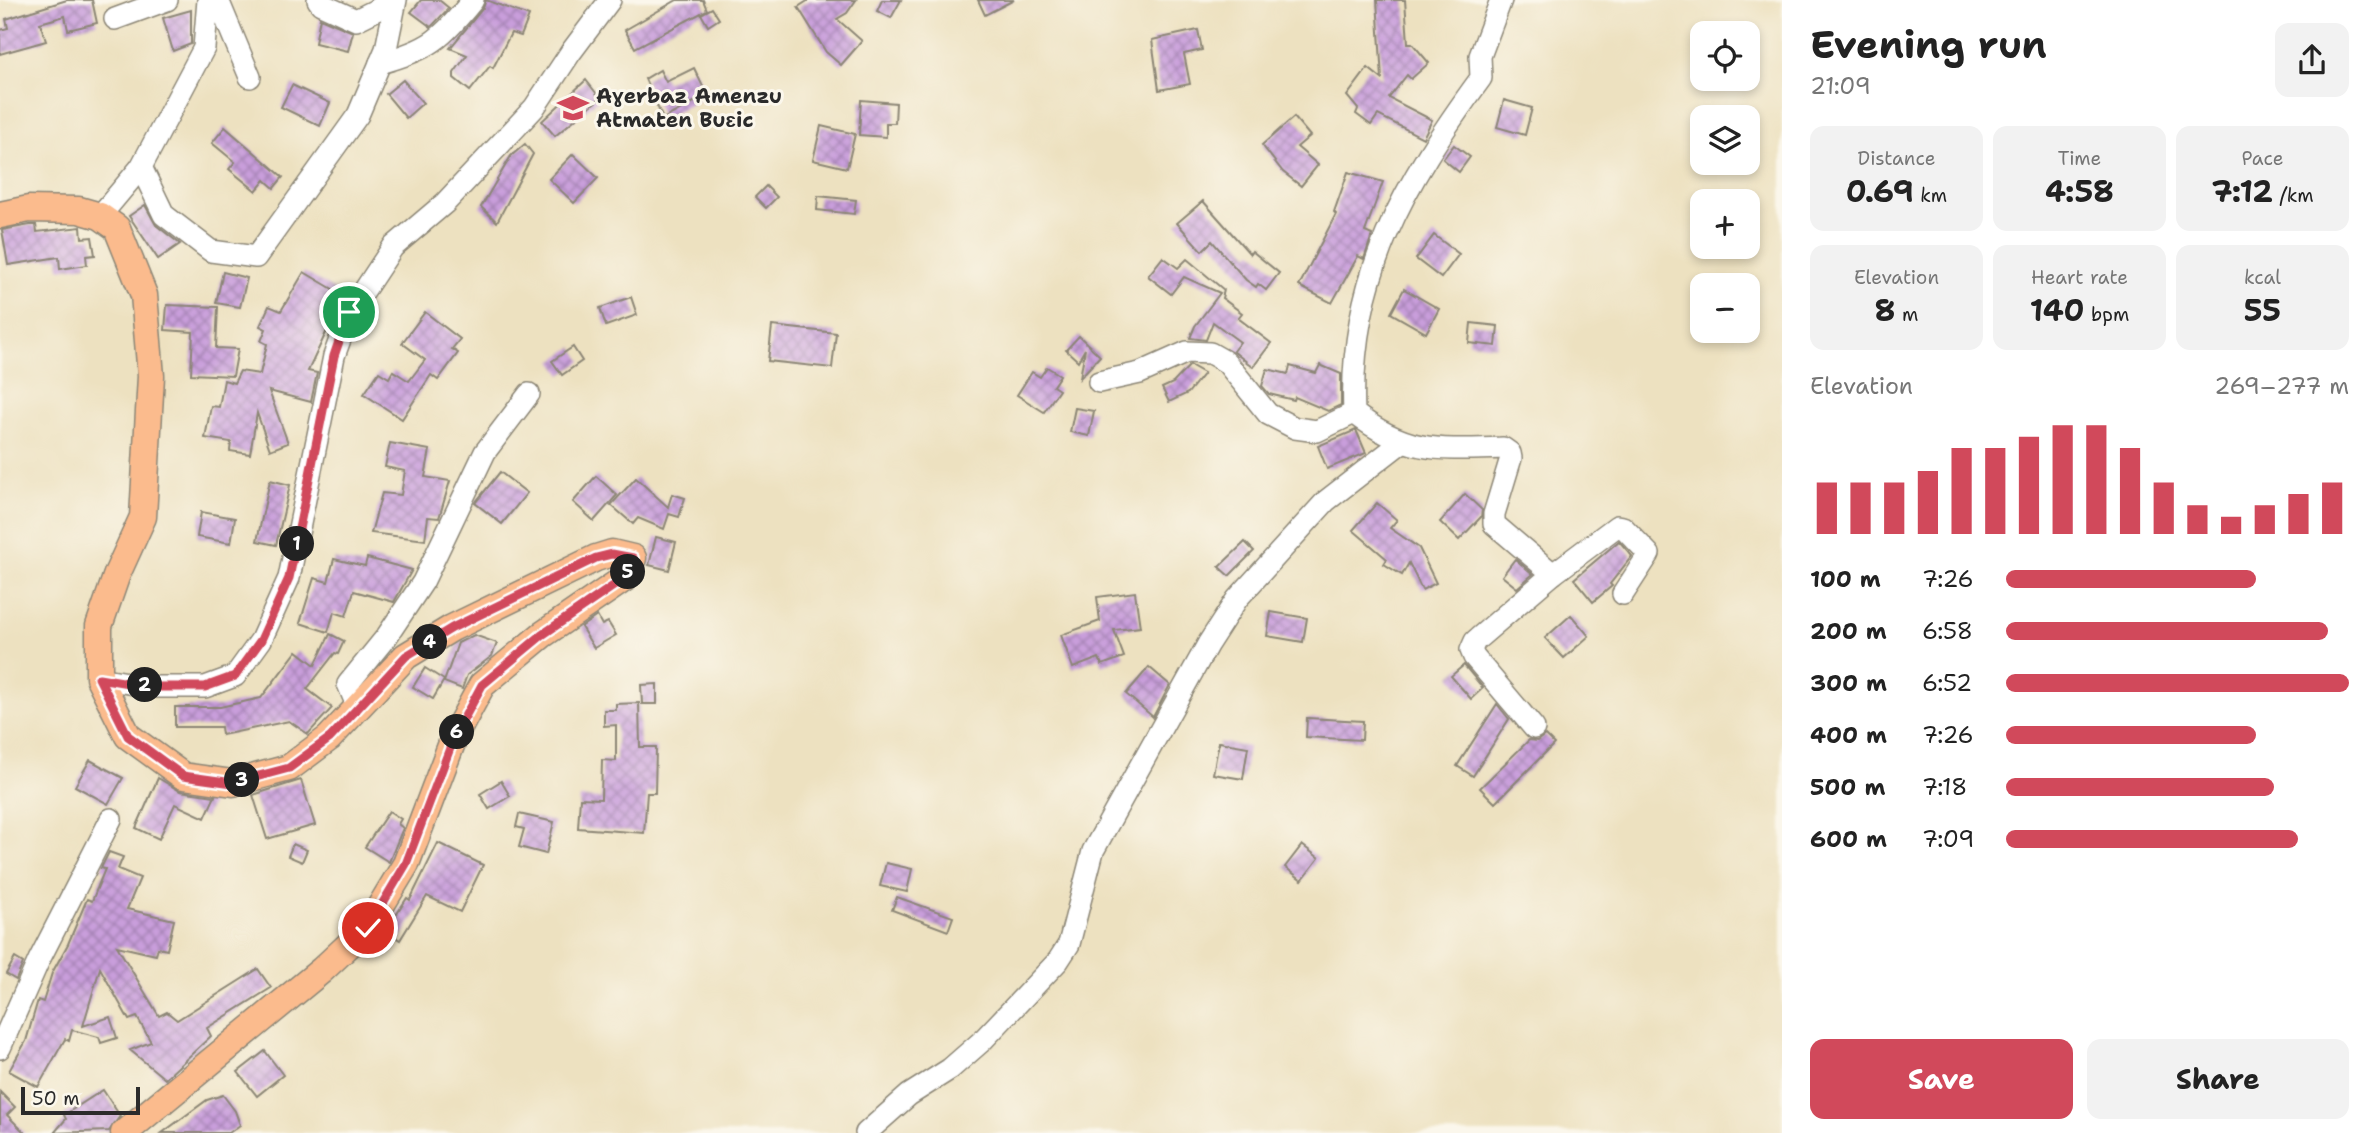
<!DOCTYPE html>
<html lang="en">
<head>
<meta charset="utf-8">
<style>
  :root { --surface:#fff; --page:#f2f2f2; --text:#222; --muted:#767676; --accent:#d1495b }
  body { margin:0; font-family:"Shantell Sans",sans-serif; background:var(--page); color:var(--text); height:100vh; display:flex; flex-direction:column; font-size:26px; white-space:nowrap }
  * { box-sizing:border-box; margin:0 }
  p { font-size:23px; color:var(--muted) }
  .icon { flex:none; width:38px; height:38px; fill:none; stroke:currentColor; stroke-width:2; stroke-linecap:round; stroke-linejoin:round }
  .map { position:relative; flex:1; overflow:hidden }
  .sheet { display:flex; flex-direction:column; background:var(--surface); width:595px }
  .sheet>* { flex:none }
  .buttons { position:absolute; left:1690px; top:21px; display:grid; gap:14px }
  .buttons a { display:grid; place-items:center; width:70px; height:70px; border-radius:14px; background:var(--surface); box-shadow:0 4px 10px #0003; font-size:35px }
  .scale { position:absolute; left:21px; bottom:18px; width:119px; box-sizing:border-box; padding-left:7px; border:4px solid #2b2b2b; border-top:0; font-size:19px; line-height:24px; white-space:nowrap; color:#2b2b2b; -webkit-text-stroke:5px #fbf7ec; paint-order:stroke }
  .pin { position:absolute; display:grid; place-items:center; width:60px; height:60px; color:#fff; margin:-30px; border:4px solid #fff; border-radius:50%; box-shadow:0 2px 7px #0007 }
  .km { position:absolute; width:35px; height:35px; margin:-18px; border-radius:50%; background:#222; color:#fff; font-size:19px; line-height:35px; text-align:center }
  .round { display:grid; place-items:center; flex:none; width:74px; height:74px; border-radius:14px; background:var(--page) }
  .headline { display:flex; align-items:center; justify-content:space-between; height:119px; padding:0 28px }
  h1 { font-size:38px; font-weight:700; line-height:52px }
  .stats { display:grid; grid-template-columns:repeat(3,1fr); gap:10px; height:119px; padding:7px 28px }
  .stats div { display:grid; align-content:center; border-radius:14px; background:var(--page); text-align:center }
  .stats b { font-size:30px; font-weight:700 }
  .stats small { font-size:19px; font-weight:400 }
  .stats p { font-size:19px }
  .chart { height:196px; padding:14px 28px }
  .chart p { display:flex; justify-content:space-between }
  .chart svg { width:100%; height:126px; margin-top:7px; stroke:var(--accent); stroke-width:6 }
  .button { display:flex; gap:14px; margin-top:auto; padding:14px 28px }
  .button a { flex:1; height:80px; border-radius:14px; background:var(--accent); color:#fff; font-size:28px; font-weight:700; line-height:80px; text-align:center }
  .button a+a { background:var(--page); color:var(--text) }
  ul { padding:0 28px; list-style:none; font-size:23px }
  li { display:grid; grid-template-columns:112px 84px 1fr; align-items:center; height:52px }
  li i { height:18px; border-radius:9px; background:var(--accent) }
  main { display:flex; flex:1; min-height:0 }
  .map>svg:first-child { display:block }
  .building { fill:url(#building-cross-hatch) }
  .lines { fill:none; stroke-linecap:round; stroke-linejoin:round }
  .minor-casing { stroke:#8c8676; stroke-width:24 }
  .major-casing { stroke:#8c8676; stroke-width:29 }
  .minor { stroke:#fff; stroke-width:21 }
  .major { stroke:#fbbb8d; stroke-width:26 }
  .route-casing { stroke:#fff; stroke-width:14 }
  .route { stroke:#d1495b; stroke-width:9 }
  .labels { text-anchor:middle; stroke-width:6; stroke-linejoin:round; paint-order:stroke }
  .poi-label { font-size:21px; font-weight:bold; fill:#2b2b2b; stroke:#fbf7ec; text-anchor:start }
</style>
</head>
<body>
<main>
<div class="map">
<svg width="1782" height="1133" viewBox="0 0 1782 1133">
  <defs>
    <pattern id="building-cross-hatch" width="8" height="8" patternUnits="userSpaceOnUse" patternTransform="scale(1.75)"><rect width="8" height="8" fill="#c99edb"/><path d="M0 0l8 8M0 8l8-8" fill="none" stroke="#a381b2"/></pattern>
  </defs>
  <rect width="100%" height="100%" fill="#fbf7ec"/>
  <filter id="ink" filterUnits="userSpaceOnUse"><feTurbulence type="fractalNoise" baseFrequency=".0143" numOctaves="2"/><feDisplacementMap in="SourceGraphic" scale="14" xChannelSelector="R" yChannelSelector="G"/><feConvolveMatrix kernelMatrix="1 2 1 2 8 2 1 2 1" color-interpolation-filters="sRGB"/></filter>
  <filter id="wash" filterUnits="userSpaceOnUse"><feTurbulence type="fractalNoise" baseFrequency=".00686" numOctaves="4" result="noise"/><feDisplacementMap in="SourceGraphic" scale="28" xChannelSelector="R" yChannelSelector="G"/><feGaussianBlur stdDeviation="1.57" result="paint"/><feColorMatrix in="noise" values="0 0 0 0 0 0 0 0 0 0 0 0 0 0 0 0 0 1.4 0 .05"/><feComposite in="paint" operator="in"/></filter>
  <g filter="url(#wash)">
    <rect width="100%" height="100%" fill="#ede1c0"/>
    <g id="blocks">
      <g class="building">
        <path d="M 67,0 L 92,0 L 97,23 L 68,30 L 65,16 L 40,23 L 46,41 L 0,54 L 0,30 L 8,28 L 6,19 Z"/>
        <path d="M 421,0 L 439,0 L 449,8 L 431,27 L 411,12 Z"/>
        <path d="M 486,0 L 529,16 L 521,36 L 511,33 L 493,68 L 490,66 L 470,91 L 454,78 L 454,73 L 467,55 L 450,48 L 483,8 Z"/>
        <path d="M 677,0 L 703,0 L 707,10 L 635,48 L 625,30 Z"/>
        <path d="M 809,0 L 856,0 L 847,13 L 837,19 L 862,41 L 841,65 L 826,52 L 798,7 Z"/>
        <path d="M 882,0 L 901,0 L 891,18 L 877,11 Z"/>
        <path d="M 978,0 L 1014,0 L 985,15 Z"/>
        <path d="M 1377,0 L 1405,0 L 1408,43 L 1412,43 L 1429,63 L 1411,79 L 1407,75 L 1389,98 L 1432,120 L 1423,138 L 1378,115 L 1371,125 L 1356,114 L 1358,109 L 1347,96 L 1368,68 L 1382,79 Z"/>
        <path d="M 712,8 L 719,19 L 708,26 L 701,14 Z"/>
        <path d="M 191,10 L 191,44 L 173,51 L 163,18 Z"/>
        <path d="M 320,18 L 353,32 L 348,51 L 315,43 Z"/>
        <path d="M 1198,30 L 1202,50 L 1184,54 L 1190,84 L 1159,90 L 1152,40 Z"/>
        <path d="M 694,68 L 707,95 L 663,119 L 645,79 L 660,70 L 666,82 Z"/>
        <path d="M 403,80 L 423,103 L 406,118 L 386,94 Z"/>
        <path d="M 586,80 L 600,98 L 555,136 L 542,121 Z"/>
        <path d="M 292,85 L 330,103 L 320,126 L 281,107 Z"/>
        <path d="M 861,100 L 896,103 L 895,123 L 886,123 L 886,137 L 859,135 Z"/>
        <path d="M 1504,100 L 1532,108 L 1525,135 L 1497,127 Z"/>
        <path d="M 1294,117 L 1310,136 L 1297,147 L 1318,165 L 1301,186 L 1283,172 L 1262,145 Z"/>
        <path d="M 821,126 L 855,134 L 847,168 L 813,160 Z"/>
        <path d="M 225,127 L 283,177 L 274,188 L 265,180 L 256,191 L 229,169 L 235,162 L 212,143 Z"/>
        <path d="M 525,144 L 533,154 L 497,222 L 481,207 L 511,156 Z"/>
        <path d="M 1454,145 L 1470,157 L 1459,172 L 1443,159 Z"/>
        <path d="M 573,154 L 598,178 L 574,203 L 549,179 Z"/>
        <path d="M 1348,172 L 1383,182 L 1365,232 L 1372,235 L 1364,259 L 1358,256 L 1332,303 L 1299,286 L 1336,214 L 1334,212 Z"/>
        <path d="M 766,186 L 777,197 L 766,208 L 755,197 Z"/>
        <path d="M 818,196 L 856,200 L 854,214 L 817,210 Z"/>
        <path d="M 1203,201 L 1250,254 L 1252,251 L 1279,273 L 1266,290 L 1258,284 L 1256,287 L 1246,280 L 1212,241 L 1202,251 L 1177,223 Z"/>
        <path d="M 145,205 L 156,225 L 180,244 L 158,259 L 129,216 Z"/>
        <path d="M 30,225 L 36,225 L 37,232 L 81,227 L 82,238 L 92,237 L 95,255 L 86,256 L 87,265 L 60,269 L 59,257 L 8,265 L 2,230 Z"/>
        <path d="M 1434,235 L 1459,254 L 1441,278 L 1416,259 Z"/>
        <path d="M 1163,257 L 1178,268 L 1187,259 L 1224,290 L 1222,298 L 1242,313 L 1238,318 L 1271,343 L 1253,367 L 1233,351 L 1240,342 L 1213,322 L 1206,340 L 1190,338 L 1195,326 L 1220,293 L 1184,277 L 1171,294 L 1148,276 Z"/>
        <path d="M 223,272 L 247,278 L 240,307 L 216,303 Z"/>
        <path d="M 304,272 L 336,291 L 332,296 L 341,301 L 308,371 L 317,373 L 311,402 L 269,391 L 288,443 L 270,450 L 257,413 L 250,454 L 230,451 L 231,442 L 205,438 L 211,406 L 219,407 L 224,380 L 234,383 L 240,371 L 260,374 L 267,344 L 261,341 L 266,329 L 260,326 L 269,306 L 281,311 Z"/>
        <path d="M 1404,289 L 1439,309 L 1426,333 L 1391,313 Z"/>
        <path d="M 631,297 L 637,315 L 606,326 L 600,308 Z"/>
        <path d="M 167,305 L 218,307 L 216,348 L 238,349 L 233,376 L 191,374 L 193,332 L 165,330 Z"/>
        <path d="M 425,312 L 460,339 L 452,349 L 458,353 L 438,380 L 431,375 L 402,419 L 364,394 L 379,372 L 389,378 L 393,371 L 409,381 L 425,360 L 402,343 Z"/>
        <path d="M 1471,323 L 1498,326 L 1496,346 L 1469,343 Z"/>
        <path d="M 772,326 L 836,333 L 832,368 L 768,361 Z"/>
        <path d="M 1079,336 L 1100,356 L 1080,378 L 1085,349 L 1078,361 L 1066,350 Z"/>
        <path d="M 573,347 L 582,361 L 562,375 L 552,361 Z"/>
        <path d="M 1190,365 L 1204,373 L 1188,393 L 1169,402 L 1162,388 L 1173,383 Z"/>
        <path d="M 1320,365 L 1341,374 L 1341,405 L 1328,411 L 1295,397 L 1294,400 L 1269,394 L 1262,386 L 1267,369 L 1288,374 L 1290,366 L 1316,373 Z"/>
        <path d="M 1047,367 L 1060,375 L 1053,386 L 1059,390 L 1044,412 L 1017,395 L 1032,372 L 1040,377 Z"/>
        <path d="M 1075,408 L 1094,411 L 1089,436 L 1070,432 Z"/>
        <path d="M 1356,430 L 1366,453 L 1327,469 L 1318,446 Z"/>
        <path d="M 390,443 L 430,450 L 425,477 L 450,481 L 439,518 L 428,517 L 425,540 L 371,533 L 382,493 L 401,495 L 405,471 L 385,467 Z"/>
        <path d="M 500,472 L 527,493 L 502,524 L 475,503 Z"/>
        <path d="M 596,476 L 617,495 L 594,521 L 573,502 Z"/>
        <path d="M 636,478 L 668,507 L 672,494 L 685,498 L 679,517 L 669,514 L 664,529 L 638,518 L 633,524 L 611,505 Z"/>
        <path d="M 270,480 L 290,485 L 276,545 L 257,541 Z"/>
        <path d="M 1465,494 L 1482,510 L 1481,517 L 1459,540 L 1440,522 Z"/>
        <path d="M 1377,503 L 1397,520 L 1390,528 L 1419,548 L 1436,583 L 1422,590 L 1409,563 L 1402,575 L 1384,564 L 1387,559 L 1353,530 Z"/>
        <path d="M 201,512 L 235,518 L 231,543 L 197,537 Z"/>
        <path d="M 656,537 L 676,542 L 669,570 L 649,565 Z"/>
        <path d="M 1619,541 L 1632,556 L 1610,584 L 1612,586 L 1593,602 L 1574,579 Z"/>
        <path d="M 1245,542 L 1254,551 L 1229,576 L 1219,567 Z"/>
        <path d="M 367,558 L 412,570 L 394,602 L 354,591 L 346,616 L 334,612 L 328,632 L 300,623 L 314,578 L 328,582 L 334,559 L 365,566 Z"/>
        <path d="M 1515,559 L 1533,574 L 1517,588 L 1502,576 Z"/>
        <path d="M 1135,592 L 1140,627 L 1114,630 L 1124,657 L 1102,665 L 1099,658 L 1073,668 L 1061,635 L 1100,621 L 1097,597 Z"/>
        <path d="M 1271,612 L 1307,618 L 1303,642 L 1267,636 Z"/>
        <path d="M 1571,615 L 1589,636 L 1564,658 L 1545,638 Z"/>
        <path d="M 597,616 L 602,625 L 608,622 L 616,635 L 594,648 L 581,627 Z"/>
        <path d="M 330,634 L 344,641 L 338,654 L 335,653 L 307,689 L 332,708 L 308,734 L 289,721 L 222,735 L 221,727 L 175,727 L 175,707 L 220,707 L 261,698 L 297,651 L 315,665 Z"/>
        <path d="M 474,635 L 497,643 L 492,656 L 467,675 L 462,689 L 444,682 L 458,643 Z"/>
        <path d="M 1464,665 L 1483,688 L 1471,699 L 1451,676 Z"/>
        <path d="M 1149,667 L 1170,685 L 1153,717 L 1126,694 Z"/>
        <path d="M 425,668 L 444,680 L 433,699 L 413,687 Z"/>
        <path d="M 657,684 L 657,704 L 642,704 L 641,685 Z"/>
        <path d="M 639,703 L 640,747 L 656,747 L 655,793 L 647,793 L 644,833 L 578,828 L 580,798 L 601,799 L 602,760 L 616,761 L 616,725 L 604,726 L 604,710 L 616,710 L 616,704 Z"/>
        <path d="M 1497,704 L 1509,719 L 1473,776 L 1457,766 Z"/>
        <path d="M 1307,718 L 1363,721 L 1362,740 L 1306,737 Z"/>
        <path d="M 1545,735 L 1554,744 L 1495,803 L 1480,788 L 1529,740 L 1537,741 Z"/>
        <path d="M 1219,742 L 1248,747 L 1243,779 L 1213,774 Z"/>
        <path d="M 90,760 L 123,778 L 108,804 L 75,786 Z"/>
        <path d="M 158,778 L 180,791 L 215,796 L 205,818 L 175,804 L 159,839 L 136,828 Z"/>
        <path d="M 301,780 L 315,825 L 267,839 L 253,795 Z"/>
        <path d="M 501,781 L 510,796 L 489,809 L 480,794 Z"/>
        <path d="M 389,811 L 401,819 L 398,824 L 403,828 L 389,862 L 365,847 Z"/>
        <path d="M 519,814 L 554,822 L 546,854 L 519,847 L 524,829 L 516,827 Z"/>
        <path d="M 438,843 L 483,865 L 460,912 L 427,896 L 400,940 L 386,931 L 407,898 L 410,900 Z"/>
        <path d="M 293,844 L 307,850 L 302,862 L 288,856 Z"/>
        <path d="M 1302,845 L 1319,858 L 1302,880 L 1285,867 Z"/>
        <path d="M 109,852 L 123,857 L 118,869 L 140,878 L 127,909 L 174,920 L 167,950 L 158,948 L 156,955 L 117,946 L 159,1016 L 167,1012 L 177,1020 L 258,969 L 271,988 L 207,1028 L 211,1036 L 165,1079 L 130,1050 L 151,1042 L 137,1017 L 129,1020 L 100,968 L 83,1026 L 110,1017 L 117,1038 L 101,1043 L 99,1037 L 72,1030 L 69,1041 L 65,1039 L 38,1087 L 9,1071 L 26,1041 L 38,1000 L 43,1002 L 52,973 L 68,944 L 87,899 L 92,901 L 105,869 L 101,868 Z"/>
        <path d="M 886,863 L 912,869 L 907,892 L 880,886 Z"/>
        <path d="M 897,897 L 953,917 L 948,931 L 892,910 Z"/>
        <path d="M 15,958 L 23,963 L 16,980 L 6,974 Z"/>
        <path d="M 265,1051 L 283,1075 L 257,1096 L 238,1072 Z"/>
        <path d="M 103,1090 L 120,1116 L 109,1131 L 54,1133 L 66,1119 L 64,1115 Z"/>
        <path d="M 0,1092 L 15,1107 L 7,1115 L 25,1133 L 0,1133 Z"/>
        <path d="M 223,1095 L 235,1111 L 240,1125 L 229,1133 L 162,1133 L 207,1100 Z"/>
      </g>
    </g>
  </g>
  <g filter="url(#ink)">
    <use href="#blocks" fill-opacity="0" stroke="#8c8676" stroke-width="2"/>
    <g class="lines">
      <defs>
        <g id="minor">
          <path d="M 218,0 L 250,77"/>
          <path d="M 318,0 L 321,4 L 356,20 L 376,10 L 385,0"/>
          <path d="M 1501,0 L 1480,56 L 1481,78 C 1404,183 1348,279 1354,413 C 1407,454 1440,450 1503,448 L 1510,453 L 1511,458 L 1494,514 L 1494,524 L 1553,574"/>
          <path d="M 115,19 L 167,0"/>
          <path d="M 380,63 C 431,49 440,40 473,0"/>
          <path d="M 141,167 L 164,215 L 211,251 L 256,257 L 358,115 L 386,49 L 396,0"/>
          <path d="M 100,216 L 141,167 L 204,48 L 208,0"/>
          <path d="M 1099,382 L 1140,373 L 1187,352 L 1210,353 L 1226,362 L 1268,414 L 1295,428 L 1317,431 L 1354,413"/>
          <path d="M 99,678 L 152,687 L 205,687 L 235,676 L 261,640 L 289,578 L 334,356 L 350,312 L 393,247 L 445,203 L 534,108 L 571,52 L 610,0"/>
          <path d="M 358,708 L 348,684 L 387,636 L 423,582 L 485,452 L 529,394"/>
          <path d="M 1534,728 L 1474,657 L 1471,650 L 1475,641 L 1553,574 L 1617,526 L 1623,527 L 1649,554 L 1623,594"/>
          <path d="M 0,1048 L 39,960 L 111,819"/>
          <path d="M 866,1133 L 909,1095 L 950,1069 L 982,1041 L 1058,961 L 1069,944 L 1093,851 L 1208,644 L 1237,599 L 1326,501 L 1402,442"/>
        </g>
        <path id="major" d="M 0,215 L 29,209 L 79,210 L 100,216 L 117,228 L 144,295 L 151,376 L 143,517 L 117,574 L 99,626 L 99,678 L 128,736 L 183,776 L 233,783 L 289,768 L 329,738 L 406,656 L 452,628 L 596,558 L 612,553 L 633,558 L 625,578 L 542,635 L 482,685 L 455,735 L 406,864 L 368,927 L 322,970 L 124,1133"/>
      </defs>
      <use href="#minor" class="minor-casing"/>
      <use href="#major" class="major-casing"/>
      <use href="#minor" class="minor"/>
      <use href="#major" class="major"/>
    </g>
  </g>
  <g class="lines" filter="url(#ink)">
    <defs>
      <path id="route" d="M 349,312 L 334,356 L 289,578 L 261,640 L 235,676 L 205,687 L 152,687 L 99,678 L 128,736 L 183,776 L 233,783 L 289,768 L 330,738 L 406,656 L 452,628 L 596,558 L 612,554 L 633,558 L 625,578 L 542,635 L 482,685 L 455,735 L 406,864 L 368,928"/>
    </defs>
    <use href="#route" class="route-casing"/>
    <use href="#route" class="route"/>
  </g>
  <defs>
    <symbol id="school-bare" viewBox="-9 -9 18 18"><path d="M0-5L7-2L0 1L-7-2ZM-4 1L0 2.5L4 1V4Q0 6-4 4Z" fill="#d1495b" stroke="#fbf7ec" stroke-width="2.5" paint-order="stroke"/></symbol>
  </defs>
  <g fill-rule="evenodd">
    <use href="#school-bare" x="551" y="86" width="44" height="44"/>
  </g>
  <g class="labels">
    <g class="poi-label">
      <text x="596" y="103">Aɣerbaz Amenzu<tspan x="596" dy="24">Atmaten Buɛic</tspan></text>
    </g>
  </g>
</svg>
<div class="buttons">
<a><svg class="icon" aria-label="locate" viewBox="0 0 24 24"><circle cx="12" cy="12" r="6"/><path d="M12 2v4M12 18v4M2 12h4M18 12h4"/></svg></a>
<a><svg class="icon" aria-label="layers" viewBox="0 0 24 24"><path d="M12 4l9 5-9 5-9-5zM3 14l9 5 9-5"/></svg></a>
<a>+</a>
<a>−</a>
</div>
<div class="scale">50 m</div>
<div class="pin" style="left:349px;top:312px;background:#1e9e55"><svg class="icon" aria-label="arrive" viewBox="0 0 24 24"><path d="M6 21V4h12l-3 4 3 4H6"/></svg></div>
<div class="pin" style="left:368px;top:928px;background:#d93025"><svg class="icon" aria-label="check" viewBox="0 0 24 24"><path d="M5 12l5 5 9-10"/></svg></div>
<b class="km" style="left:297px;top:544px">1</b>
<b class="km" style="left:145px;top:685px">2</b>
<b class="km" style="left:242px;top:780px">3</b>
<b class="km" style="left:430px;top:642px">4</b>
<b class="km" style="left:628px;top:572px">5</b>
<b class="km" style="left:457px;top:732px">6</b>
</div>
<section class="sheet">
<div class="headline"><div><h1>Evening run</h1><p>21:09</p></div><a class="round"><svg class="icon" aria-label="share" viewBox="0 0 24 24"><path d="M12 15V3M7 8l5-5 5 5M5 13v7h14v-7"/></svg></a></div>
<div class="stats">
<div><p>Distance</p><b>0.69<small> km</small></b></div>
<div><p>Time</p><b>4:58</b></div>
<div><p>Pace</p><b>7:12<small> /km</small></b></div>
</div>
<div class="stats">
<div><p>Elevation</p><b>8<small> m</small></b></div>
<div><p>Heart rate</p><b>140<small> bpm</small></b></div>
<div><p>kcal</p><b>55</b></div>
</div>
<div class="chart"><p><span>Elevation</span>269–277 m</p>
<svg viewBox="0 0 160 44" preserveAspectRatio="none"><path d="M5 44V26M15 44V26M25 44V26M35 44V22M45 44V14M55 44V14M65 44V10M75 44V6M85 44V6M95 44V14M105 44V26M115 44V34M125 44V38M135 44V34M145 44V30M155 44V26"/></svg>
</div>
<ul>
<li><b>100 m</b>7:26<i style="width:73%"></i></li>
<li><b>200 m</b>6:58<i style="width:94%"></i></li>
<li><b>300 m</b>6:52<i style="width:100%"></i></li>
<li><b>400 m</b>7:26<i style="width:73%"></i></li>
<li><b>500 m</b>7:18<i style="width:78%"></i></li>
<li><b>600 m</b>7:09<i style="width:85%"></i></li>
</ul>
<div class="button"><a>Save</a><a>Share</a></div>
</section>
</main>
</body>
</html>
